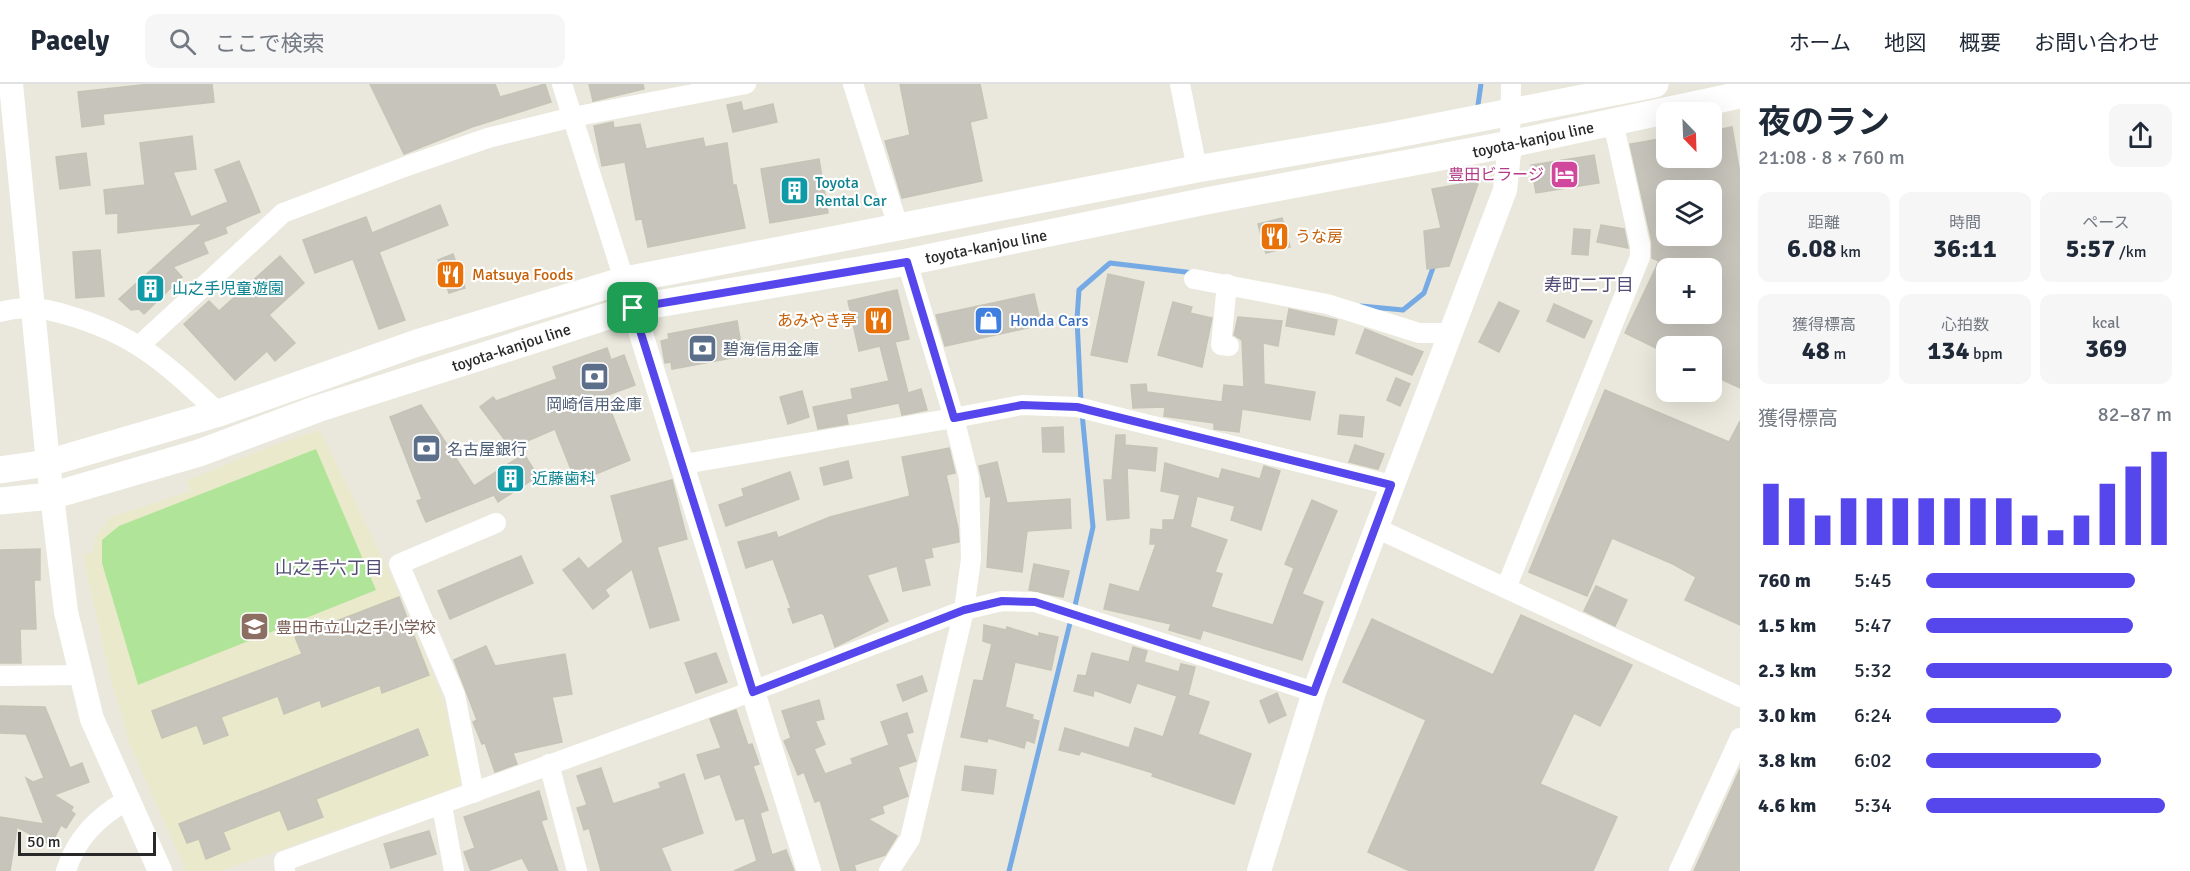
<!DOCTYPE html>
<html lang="ja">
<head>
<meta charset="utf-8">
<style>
  :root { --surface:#fff; --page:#f6f6f7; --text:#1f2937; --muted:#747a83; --line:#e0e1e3; --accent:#5547ec }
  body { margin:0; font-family:Signika,"Noto Sans JP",sans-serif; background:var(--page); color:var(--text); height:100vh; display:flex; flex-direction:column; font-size:22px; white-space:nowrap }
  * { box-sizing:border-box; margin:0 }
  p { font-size:20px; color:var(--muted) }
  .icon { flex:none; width:33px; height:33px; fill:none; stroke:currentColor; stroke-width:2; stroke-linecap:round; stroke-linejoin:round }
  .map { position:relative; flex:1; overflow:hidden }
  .panel { display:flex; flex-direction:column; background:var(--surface); width:450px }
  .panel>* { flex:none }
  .needle { width:39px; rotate:157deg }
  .tools { position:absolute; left:1656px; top:18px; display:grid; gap:12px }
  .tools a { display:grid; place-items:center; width:66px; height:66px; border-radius:12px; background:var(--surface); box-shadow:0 6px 24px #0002; font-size:30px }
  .scale { position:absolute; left:18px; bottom:15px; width:138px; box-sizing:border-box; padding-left:6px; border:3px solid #292929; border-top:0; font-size:16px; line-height:21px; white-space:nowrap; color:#292929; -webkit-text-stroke:4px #fff; paint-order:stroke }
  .pin { position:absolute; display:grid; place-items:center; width:51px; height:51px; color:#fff; margin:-26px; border-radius:12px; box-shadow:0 3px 9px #0006 }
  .round { display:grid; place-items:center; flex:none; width:63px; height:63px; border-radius:12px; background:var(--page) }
  .headline { display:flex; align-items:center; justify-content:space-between; height:102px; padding:0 18px }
  h1 { font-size:33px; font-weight:700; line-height:45px }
  .figures { display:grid; grid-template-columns:repeat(3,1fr); gap:9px; height:102px; padding:6px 18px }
  .figures div { display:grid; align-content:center; border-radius:12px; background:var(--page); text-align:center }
  .figures b { font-size:26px; font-weight:700 }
  .figures small { font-size:16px; font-weight:400 }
  .figures p { font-size:16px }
  .chart { height:168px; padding:12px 18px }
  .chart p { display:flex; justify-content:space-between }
  .chart svg { width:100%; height:108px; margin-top:6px; stroke:var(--accent); stroke-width:6 }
  ul { padding:0 18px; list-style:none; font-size:20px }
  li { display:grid; grid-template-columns:96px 72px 1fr; align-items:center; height:45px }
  li i { height:15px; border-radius:8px; background:var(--accent) }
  header { display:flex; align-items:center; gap:36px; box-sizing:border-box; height:84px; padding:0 30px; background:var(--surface); border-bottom:2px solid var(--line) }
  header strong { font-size:28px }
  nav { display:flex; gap:33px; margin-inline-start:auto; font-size:21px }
  .search { width:420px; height:54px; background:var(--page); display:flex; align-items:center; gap:15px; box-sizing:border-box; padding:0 21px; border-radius:12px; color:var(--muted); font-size:22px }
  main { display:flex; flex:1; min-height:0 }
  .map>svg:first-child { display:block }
  .education { fill:#ebe9cc }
  .pitch { fill:#b0e499 }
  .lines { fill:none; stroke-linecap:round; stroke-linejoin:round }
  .stream { stroke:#76aae5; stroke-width:5 }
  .building { fill:#c6c4bb; stroke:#c5c4b6; stroke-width:1.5; fill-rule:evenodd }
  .minor { stroke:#fff; stroke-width:20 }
  .tertiary { stroke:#fff; stroke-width:24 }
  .secondary { stroke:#fff; stroke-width:27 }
  .route-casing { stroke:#fff; stroke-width:12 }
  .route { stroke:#5547ec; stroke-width:8 }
  .labels { text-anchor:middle; stroke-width:4.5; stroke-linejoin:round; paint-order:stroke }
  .street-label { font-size:16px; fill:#292929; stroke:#fff }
  .hotel-label { font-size:16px; fill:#b23c85; stroke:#fff; text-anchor:end }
  .culture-label { font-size:16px; fill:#0d838f; stroke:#fff; text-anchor:start }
  .food-label { font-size:16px; fill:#c56008; stroke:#fff; text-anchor:start }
  .shop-label { font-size:16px; fill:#366cbe; stroke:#fff; text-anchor:start }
  .service-label { font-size:16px; fill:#4e5e75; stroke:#fff; text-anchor:start }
  .education-label { font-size:16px; fill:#785e54; stroke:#fff; text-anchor:start }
  .neighbourhood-label { font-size:18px; fill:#514d76; stroke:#fff }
</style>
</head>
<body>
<header>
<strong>Pacely</strong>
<div class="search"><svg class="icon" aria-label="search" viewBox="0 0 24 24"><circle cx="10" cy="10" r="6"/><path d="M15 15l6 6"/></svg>ここで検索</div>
<nav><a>ホーム</a><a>地図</a><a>概要</a><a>お問い合わせ</a></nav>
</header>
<main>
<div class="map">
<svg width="1740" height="787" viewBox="0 0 1740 787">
  <rect width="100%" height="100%" fill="#eae8dc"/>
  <path class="education" d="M 320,346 L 385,479 L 443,615 L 461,696 L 456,703 L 221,787 L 186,787 L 130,661 L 110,592 L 83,471 L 93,468 L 95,453 L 111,433 L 191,407 L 186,397 L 274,361 Z"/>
  <path class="pitch" d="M 316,365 L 376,506 L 138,601 L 102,479 L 102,456 L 119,442 Z"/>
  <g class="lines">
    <g class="stream">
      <path d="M 1477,28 L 1481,0"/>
      <path d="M 1460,107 L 1468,75"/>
      <path d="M 1361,222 L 1403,226 L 1424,209 L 1435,178"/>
      <path d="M 1081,319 L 1077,235 L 1079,206 L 1110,179 L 1194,189"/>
      <path d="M 1074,526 L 1093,443 L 1082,329"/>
      <path d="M 1009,787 L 1071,535"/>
    </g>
  </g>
  <g class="building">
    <path d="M 150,0 L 212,0 L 214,18 L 103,30 L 104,40 L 82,43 L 78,8 Z"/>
    <path d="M 370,0 L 495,0 L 500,13 L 545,0 L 551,18 L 472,43 L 404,70 Z"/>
    <path d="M 589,0 L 643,0 L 644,5 L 593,17 Z"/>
    <path d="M 900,0 L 980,0 L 987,34 L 970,38 L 982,97 L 902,114 L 885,57 L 910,51 Z"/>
    <path d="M 741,18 L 743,27 L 773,20 L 777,38 L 733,48 L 727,21 Z"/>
    <path d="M 613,38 L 614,44 L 640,40 L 646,65 L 703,54 L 705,63 L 727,59 L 733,101 L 736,101 L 745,144 L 648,163 L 642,135 L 636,136 L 625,78 L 602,82 L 594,42 Z"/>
    <path d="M 1732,43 L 1740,90 L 1740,304 L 1712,291 L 1712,262 L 1666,262 L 1666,269 L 1625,249 L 1659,177 L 1652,174 L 1652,158 L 1630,60 L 1666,54 L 1666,74 L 1712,74 L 1712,47 ZM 1666,106 L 1712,106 L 1712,152 L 1666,152 ZM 1666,184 L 1712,184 L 1712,230 L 1666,230 Z"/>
    <path d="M 192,52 L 196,85 L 173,88 L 191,133 L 228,118 L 215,86 L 239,77 L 260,128 L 225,143 L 227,149 L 203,158 L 208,169 L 173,183 L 182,193 L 144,230 L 139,225 L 131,226 L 119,215 L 203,139 L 118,149 L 118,129 L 106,130 L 104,106 L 145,101 L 140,59 Z"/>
    <path d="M 86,69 L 90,101 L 60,105 L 56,73 Z"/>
    <path d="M 1594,71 L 1599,99 L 1536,109 L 1531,81 Z"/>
    <path d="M 819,75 L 828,129 L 770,139 L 761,85 Z"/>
    <path d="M 1479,97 L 1449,182 L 1427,185 L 1424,147 L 1441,144 L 1432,105 Z"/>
    <path d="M 440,121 L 448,141 L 379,168 L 405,236 L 379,245 L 353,175 L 315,189 L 303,156 L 366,133 L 372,149 Z"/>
    <path d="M 1282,134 L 1290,163 L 1266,169 L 1258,140 Z"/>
    <path d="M 1601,141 L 1624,145 L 1628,164 L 1597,158 Z"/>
    <path d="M 1574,145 L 1590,146 L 1588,171 L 1572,170 Z"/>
    <path d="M 100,166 L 104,212 L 76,214 L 73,168 Z"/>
    <path d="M 453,170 L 465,204 L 449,209 L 438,176 Z"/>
    <path d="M 280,172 L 304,199 L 269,231 L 295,259 L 275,277 L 267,267 L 235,296 L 184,240 L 209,217 L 219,227 Z"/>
    <path d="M 1108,190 L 1144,198 L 1127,278 L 1091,271 Z"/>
    <path d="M 897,206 L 909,255 L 895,258 L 908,309 L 921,305 L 927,326 L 902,331 L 899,319 L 846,330 L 848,340 L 818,345 L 813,323 L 853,315 L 851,305 L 889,297 L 880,262 L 859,267 L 848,217 Z"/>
    <path d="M 1034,210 L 1041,241 L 945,262 L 936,231 Z"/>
    <path d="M 1173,218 L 1192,223 L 1190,229 L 1212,234 L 1202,283 L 1158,271 Z"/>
    <path d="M 1499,218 L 1519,227 L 1499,268 L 1479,258 Z"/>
    <path d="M 1554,220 L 1592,237 L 1584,254 L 1547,237 Z"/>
    <path d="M 1289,225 L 1337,236 L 1334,251 L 1286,242 Z"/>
    <path d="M 1238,233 L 1282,237 L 1278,262 L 1263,259 L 1264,300 L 1315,308 L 1310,336 L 1242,325 L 1239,348 L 1214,345 L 1214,339 L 1164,332 L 1165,323 L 1133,324 L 1131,301 L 1146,300 L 1147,308 L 1222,318 L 1224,301 L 1244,303 L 1242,256 L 1234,251 Z"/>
    <path d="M 737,237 L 743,272 L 672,285 L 671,278 L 665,279 L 661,257 L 669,255 L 668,250 Z"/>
    <path d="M 1365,245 L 1423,268 L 1412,291 L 1356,269 Z"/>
    <path d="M 607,264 L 611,276 L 624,271 L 635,301 L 605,312 L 630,376 L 576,398 L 555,345 L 511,364 L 480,323 L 493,313 L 496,317 L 557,295 L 553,283 Z"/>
    <path d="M 1396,294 L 1410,300 L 1400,322 L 1387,316 Z"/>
    <path d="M 1605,306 L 1729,358 L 1740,337 L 1740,541 L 1685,516 L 1696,493 L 1673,480 L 1612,454 L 1587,512 L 1529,488 Z"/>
    <path d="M 802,307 L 809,333 L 788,340 L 780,313 Z"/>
    <path d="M 421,321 L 474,402 L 524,370 L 538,392 L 498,418 L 494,411 L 426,438 L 417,417 L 422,415 L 390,333 Z"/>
    <path d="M 1340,331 L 1364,333 L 1362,353 L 1338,350 Z"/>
    <path d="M 1063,343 L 1064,368 L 1043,368 L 1042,344 Z"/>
    <path d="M 1116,351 L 1125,351 L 1125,361 L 1157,364 L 1155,387 L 1127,384 L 1129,434 L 1107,436 L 1104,396 L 1112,396 Z"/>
    <path d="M 1355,361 L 1384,370 L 1378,385 L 1349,378 Z"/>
    <path d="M 949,364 L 955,389 L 946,391 L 958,444 L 959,458 L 931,464 L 933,473 L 924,475 L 930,501 L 903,507 L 897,482 L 867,491 L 888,537 L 835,563 L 824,531 L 821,529 L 793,539 L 788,525 L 791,524 L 773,475 L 746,484 L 738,458 L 776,448 L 778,454 L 830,433 L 910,412 L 902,373 Z"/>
    <path d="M 848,377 L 852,394 L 824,401 L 820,384 Z"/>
    <path d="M 997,378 L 1007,419 L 1070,415 L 1071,444 L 1027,447 L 1022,488 L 987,483 L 991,412 L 986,413 L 979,382 Z"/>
    <path d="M 1165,379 L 1219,395 L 1222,385 L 1260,395 L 1264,382 L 1280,387 L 1261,446 L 1231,436 L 1235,422 L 1197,412 L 1190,443 L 1227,456 L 1215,488 L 1222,490 L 1211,523 L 1273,541 L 1294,484 L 1285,480 L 1312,416 L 1337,427 L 1302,510 L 1323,518 L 1302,576 L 1203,546 L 1200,555 L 1169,546 L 1171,540 L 1104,525 L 1110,500 L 1139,508 L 1156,460 L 1150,460 L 1151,445 L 1163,446 L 1163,436 L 1174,436 L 1180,411 L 1161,407 Z"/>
    <path d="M 790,388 L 799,415 L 726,442 L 719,421 L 744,412 L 742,405 Z"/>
    <path d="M 672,396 L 687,455 L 657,463 L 679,536 L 650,544 L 632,485 L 605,506 L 609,512 L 593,525 L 563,486 L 579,474 L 588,485 L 623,458 L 611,412 Z"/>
    <path d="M 40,465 L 40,496 L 34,496 L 36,545 L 20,545 L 21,579 L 0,579 L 0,466 Z"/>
    <path d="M 521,472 L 533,499 L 450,535 L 438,507 Z"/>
    <path d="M 1034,480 L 1069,487 L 1063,513 L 1029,506 Z"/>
    <path d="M 1596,502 L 1627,516 L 1615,542 L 1584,527 Z"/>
    <path d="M 399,513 L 429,591 L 382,609 L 380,601 L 322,623 L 320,616 L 284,630 L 278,612 L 221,633 L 228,651 L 204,660 L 197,641 L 162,654 L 152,627 L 302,570 L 295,553 Z"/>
    <path d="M 1521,531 L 1632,581 L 1600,642 L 1574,629 L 1540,700 L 1617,733 L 1593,787 L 1410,787 L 1368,768 L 1426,636 L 1343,598 L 1372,535 L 1493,591 Z"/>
    <path d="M 984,541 L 1006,546 L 1007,543 L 1039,553 L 1039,549 L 1058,553 L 1051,586 L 1015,578 L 1005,623 L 1033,631 L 1032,635 L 1039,637 L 1034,659 L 1026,656 L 1024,664 L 988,654 L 987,658 L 961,653 L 974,596 L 983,597 L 992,560 L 983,557 Z"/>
    <path d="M 486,562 L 495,582 L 565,570 L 572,610 L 552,613 L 562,658 L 513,669 L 517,680 L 495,688 L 485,659 L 482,660 L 473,638 L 477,636 L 454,576 Z"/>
    <path d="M 1133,563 L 1147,567 L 1144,578 L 1179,588 L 1181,580 L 1195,583 L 1188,611 L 1209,618 L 1198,650 L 1251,670 L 1234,720 L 1152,692 L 1153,689 L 1081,667 L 1079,671 L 1059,666 L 1065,644 L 1129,664 L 1135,644 L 1163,653 L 1177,612 L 1137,599 L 1130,619 L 1094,606 L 1093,612 L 1074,607 L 1078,591 L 1086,592 L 1092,569 L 1129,578 Z"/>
    <path d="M 716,569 L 727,598 L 696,609 L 685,579 Z"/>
    <path d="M 922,592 L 927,607 L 903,617 L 897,601 Z"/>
    <path d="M 1277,609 L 1286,631 L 1269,639 L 1260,617 Z"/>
    <path d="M 819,616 L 824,635 L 815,637 L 825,660 L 814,665 L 825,690 L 853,680 L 851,675 L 889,661 L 881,638 L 907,629 L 913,648 L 906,650 L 916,677 L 898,683 L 908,712 L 882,722 L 884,729 L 868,735 L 897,752 L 885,771 L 854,781 L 856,787 L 841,787 L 820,716 L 815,718 L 804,688 L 798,691 L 784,657 L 791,654 L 782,627 Z"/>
    <path d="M 0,622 L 45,623 L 70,684 L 82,679 L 89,698 L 54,711 L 73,723 L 71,727 L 75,730 L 66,744 L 61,741 L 51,761 L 17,743 L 10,787 L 0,787 L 0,733 L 44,740 L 26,694 L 33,698 L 44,694 L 26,650 L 0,649 Z"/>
    <path d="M 736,626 L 748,661 L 752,660 L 759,680 L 753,682 L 768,726 L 760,729 L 772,771 L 786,766 L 794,787 L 734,787 L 757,777 L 744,734 L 736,736 L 720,690 L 705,695 L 697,671 L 721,664 L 710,635 Z"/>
    <path d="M 418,645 L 428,671 L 316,715 L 323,733 L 288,746 L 280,726 L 223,748 L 230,765 L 206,775 L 199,755 L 187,759 L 179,740 Z"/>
    <path d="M 965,682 L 996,686 L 993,710 L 962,706 Z"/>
    <path d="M 601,684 L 613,720 L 661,704 L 659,699 L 684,690 L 703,749 L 661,764 L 671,787 L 601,787 L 589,744 L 584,746 L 577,724 L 587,721 L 577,692 Z"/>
    <path d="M 1740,685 L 1740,787 L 1694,787 Z"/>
    <path d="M 539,707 L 547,735 L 541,737 L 558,787 L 529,787 L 522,774 L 487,787 L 471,787 L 464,768 L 475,764 L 464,733 Z"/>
    <path d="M 429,747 L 436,770 L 391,784 L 384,760 Z"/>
  </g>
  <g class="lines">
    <g class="minor">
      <path d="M 562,0 L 633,224"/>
      <path d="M 853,0 L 898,142"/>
      <path d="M 1180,0 L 1197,85"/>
      <path d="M 1510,60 L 1511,0"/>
      <path d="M 1194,195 L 1327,220 L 1419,249 L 1452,249"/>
      <path d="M 1227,200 L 1221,261 L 1229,262"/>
      <path d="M 0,228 C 24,221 44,224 67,231 C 137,251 167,281 219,329"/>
      <path d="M 140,261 L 283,129 L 407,82 L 488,54 L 573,33 L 746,0"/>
      <path d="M 684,380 L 954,334 L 907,178"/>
      <path d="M 1376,444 L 1740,613"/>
      <path d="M 1506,504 L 1640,173 L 1640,161 L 1613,38"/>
      <path d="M 0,592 L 82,591"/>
      <path d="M 549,680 L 577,787"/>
      <path d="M 474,709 L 455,611 L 399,480 L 496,439"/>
      <path d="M 442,722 L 454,787"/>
      <path d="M 66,787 C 76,754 98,733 127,716"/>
      <path d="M 285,787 L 284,777 L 753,607 L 964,526 L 1002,517 L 1035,518 L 1314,608"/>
      <path d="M 889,787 L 910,755 L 964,526 L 971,475 L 969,394 L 954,334 L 1022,321 L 1077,323 L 1391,401"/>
      <path d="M 1679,787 L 1740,654"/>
    </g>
    <g class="tertiary">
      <path d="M 11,0 L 48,379 L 66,528 L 92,635 L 160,787"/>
      <path d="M 633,224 L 809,787"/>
      <path d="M 1259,787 L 1314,608 L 1505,106 L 1510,60"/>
    </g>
    <g class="secondary">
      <path d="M 0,386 L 48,379 L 219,329 L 417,259 L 625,196 L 1197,85 L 1388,52 L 1655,0"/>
      <path d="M 0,417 L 51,412 L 199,369 L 317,325 L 633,224 L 907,178 L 1206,117 L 1510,60 L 1740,11"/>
    </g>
  </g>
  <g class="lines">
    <defs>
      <path id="route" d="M 907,178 L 954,334 L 1022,321 L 1077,323 L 1391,401 L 1314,608 L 1035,518 L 1002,517 L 964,526 L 753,608 L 633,224 Z"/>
    </defs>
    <use href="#route" class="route-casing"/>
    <use href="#route" class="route"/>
  </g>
  <defs>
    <symbol id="hotel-square" viewBox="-11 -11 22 22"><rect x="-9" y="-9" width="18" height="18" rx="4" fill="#d1479c" stroke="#fff"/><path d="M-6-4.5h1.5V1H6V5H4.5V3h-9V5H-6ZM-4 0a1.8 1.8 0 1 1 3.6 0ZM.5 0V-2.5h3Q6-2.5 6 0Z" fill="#fff"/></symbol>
    <symbol id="building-square" viewBox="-11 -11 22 22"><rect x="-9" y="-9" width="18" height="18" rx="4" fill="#0f9aa8" stroke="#fff"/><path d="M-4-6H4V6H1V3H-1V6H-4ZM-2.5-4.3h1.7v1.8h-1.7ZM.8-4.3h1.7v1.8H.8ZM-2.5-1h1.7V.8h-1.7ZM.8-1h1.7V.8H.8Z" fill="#fff"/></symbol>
    <symbol id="restaurant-square" viewBox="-11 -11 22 22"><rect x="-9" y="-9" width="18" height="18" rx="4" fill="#e8710a" stroke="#fff"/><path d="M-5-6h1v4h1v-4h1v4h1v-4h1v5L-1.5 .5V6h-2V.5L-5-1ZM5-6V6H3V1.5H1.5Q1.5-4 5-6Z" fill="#fff"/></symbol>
    <symbol id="shop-square" viewBox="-11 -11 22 22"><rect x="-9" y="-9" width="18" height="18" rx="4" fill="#3f7fe0" stroke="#fff"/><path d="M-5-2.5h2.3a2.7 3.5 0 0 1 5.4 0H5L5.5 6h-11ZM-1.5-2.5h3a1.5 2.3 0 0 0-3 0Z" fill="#fff"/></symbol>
    <symbol id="bank-square" viewBox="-11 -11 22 22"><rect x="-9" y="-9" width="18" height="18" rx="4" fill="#5c6f8a" stroke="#fff"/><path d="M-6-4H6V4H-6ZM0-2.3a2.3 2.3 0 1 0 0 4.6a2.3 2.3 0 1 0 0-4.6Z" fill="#fff"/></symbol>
    <symbol id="school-square" viewBox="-11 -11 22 22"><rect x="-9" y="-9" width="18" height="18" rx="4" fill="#8d6e63" stroke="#fff"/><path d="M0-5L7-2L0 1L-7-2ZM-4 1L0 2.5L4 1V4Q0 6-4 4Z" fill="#fff"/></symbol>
  </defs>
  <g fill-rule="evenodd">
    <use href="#hotel-square" x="1548" y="74" width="33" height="33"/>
    <use href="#building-square" x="778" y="90" width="33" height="33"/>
    <use href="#restaurant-square" x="1258" y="136" width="33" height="33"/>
    <use href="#restaurant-square" x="434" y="174" width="33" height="33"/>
    <use href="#building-square" x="134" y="188" width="33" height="33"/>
    <use href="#restaurant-square" x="862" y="220" width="33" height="33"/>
    <use href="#shop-square" x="972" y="220" width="33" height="33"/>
    <use href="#bank-square" x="686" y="248" width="33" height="33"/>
    <use href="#bank-square" x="578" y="276" width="33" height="33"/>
    <use href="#bank-square" x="410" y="348" width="33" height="33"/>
    <use href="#building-square" x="494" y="378" width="33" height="33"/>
    <use href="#school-square" x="238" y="526" width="33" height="33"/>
  </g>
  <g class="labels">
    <g class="street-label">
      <text transform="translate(1533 55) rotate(-12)" y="6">toyota-kanjou line</text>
      <text transform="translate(986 162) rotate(-11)" y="6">toyota-kanjou line</text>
      <text transform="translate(511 263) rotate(-18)" y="6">toyota-kanjou line</text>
    </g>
    <g class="hotel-label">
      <text x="1544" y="96">豊田ビラージ</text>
    </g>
    <g class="culture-label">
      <text x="815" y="104">Toyota<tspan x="815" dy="18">Rental Car</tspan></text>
      <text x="172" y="210">山之手児童遊園</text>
      <text x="532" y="400">近藤歯科</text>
    </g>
    <g class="food-label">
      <text x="1295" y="158">うな房</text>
      <text x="472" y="196">Matsuya Foods</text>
      <text x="857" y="242" text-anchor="end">あみやき亭</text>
    </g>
    <g class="shop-label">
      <text x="1010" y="242">Honda Cars</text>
    </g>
    <g class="service-label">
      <text x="723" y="271">碧海信用金庫</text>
      <text x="594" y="326" text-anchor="middle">岡崎信用金庫</text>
      <text x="447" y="371">名古屋銀行</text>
    </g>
    <g class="education-label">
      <text x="276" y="549">豊田市立山之手小学校</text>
    </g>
    <g class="neighbourhood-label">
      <text x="1589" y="207">寿町二丁目</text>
      <text x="329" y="490">山之手六丁目</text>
    </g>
  </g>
</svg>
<div class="tools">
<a><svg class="needle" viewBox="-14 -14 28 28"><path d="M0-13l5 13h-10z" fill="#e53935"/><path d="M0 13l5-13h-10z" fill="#747a83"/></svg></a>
<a><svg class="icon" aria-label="layers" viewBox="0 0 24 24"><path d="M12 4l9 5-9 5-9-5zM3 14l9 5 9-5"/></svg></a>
<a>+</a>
<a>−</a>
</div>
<div class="scale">50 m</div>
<div class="pin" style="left:633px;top:224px;background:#1e9e55"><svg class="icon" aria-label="arrive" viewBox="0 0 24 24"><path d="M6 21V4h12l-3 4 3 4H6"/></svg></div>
</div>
<section class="panel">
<div class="headline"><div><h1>夜のラン</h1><p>21:08 · 8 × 760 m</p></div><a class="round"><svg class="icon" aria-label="share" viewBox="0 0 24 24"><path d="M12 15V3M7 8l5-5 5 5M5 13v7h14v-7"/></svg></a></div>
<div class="figures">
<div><p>距離</p><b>6.08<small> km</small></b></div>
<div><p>時間</p><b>36:11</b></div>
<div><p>ペース</p><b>5:57<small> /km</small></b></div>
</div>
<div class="figures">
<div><p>獲得標高</p><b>48<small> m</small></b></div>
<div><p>心拍数</p><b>134<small> bpm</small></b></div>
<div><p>kcal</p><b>369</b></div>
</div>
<div class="chart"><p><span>獲得標高</span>82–87 m</p>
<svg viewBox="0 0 160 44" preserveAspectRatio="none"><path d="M5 44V19M15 44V25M25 44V32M35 44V25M45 44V25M55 44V25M65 44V25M75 44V25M85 44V25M95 44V25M105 44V32M115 44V38M125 44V32M135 44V19M145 44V12M155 44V6"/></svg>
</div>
<ul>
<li><b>760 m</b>5:45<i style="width:85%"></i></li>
<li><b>1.5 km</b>5:47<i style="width:84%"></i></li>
<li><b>2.3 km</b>5:32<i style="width:100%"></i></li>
<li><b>3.0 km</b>6:24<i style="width:55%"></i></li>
<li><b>3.8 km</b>6:02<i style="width:71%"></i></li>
<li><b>4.6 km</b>5:34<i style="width:97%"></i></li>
</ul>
</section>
</main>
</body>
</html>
